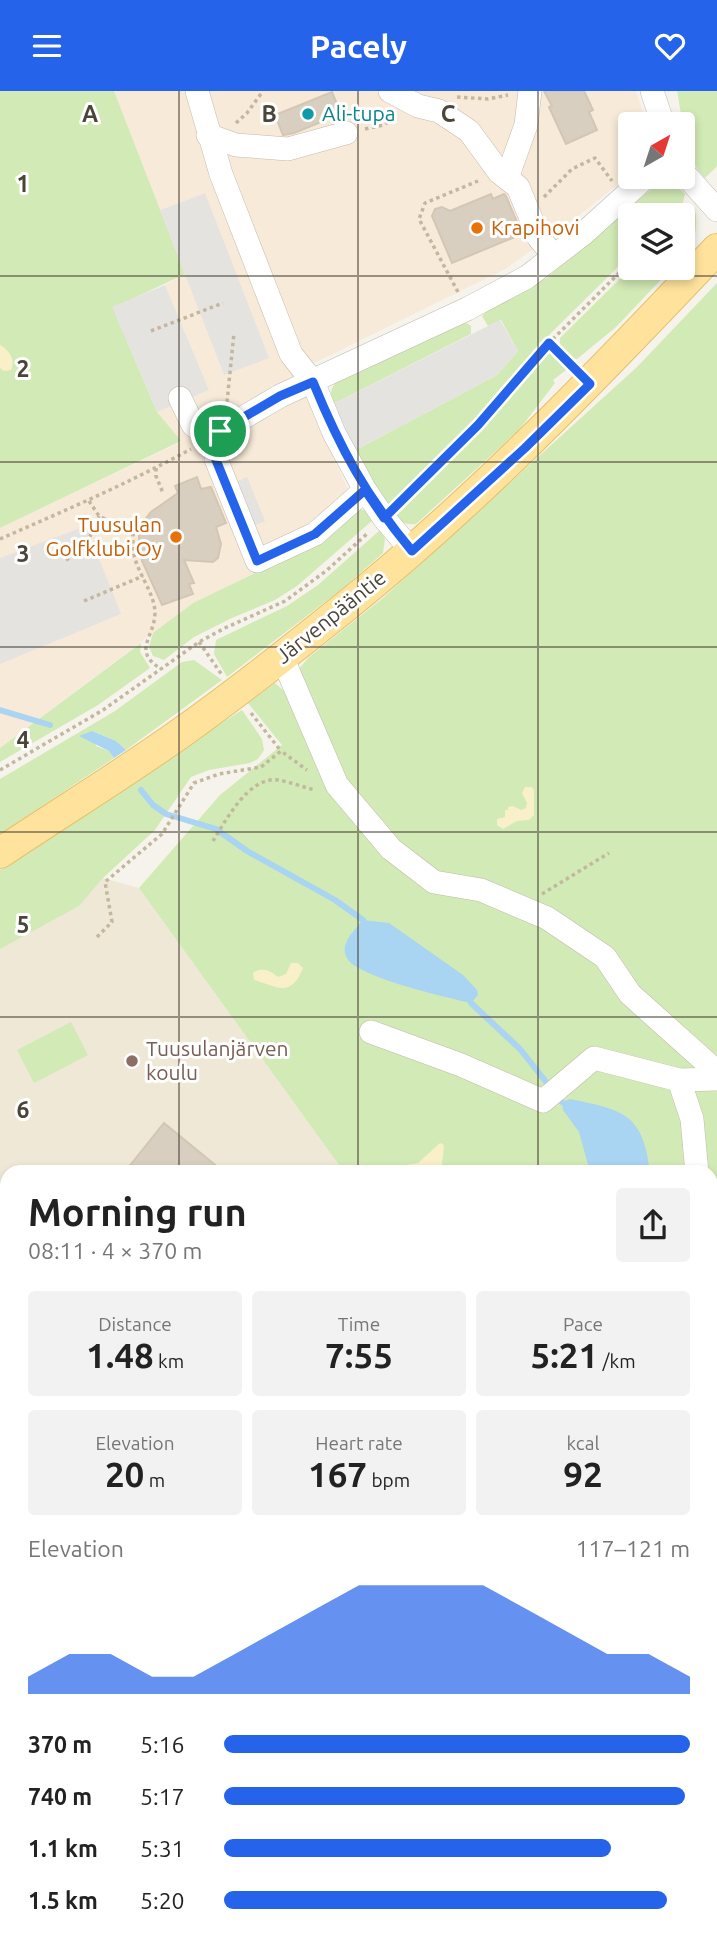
<!DOCTYPE html>
<html lang="en">
<head>
<meta charset="utf-8">
<style>
  :root { --surface:#fff; --page:#f2f2f2; --text:#222; --muted:#767676; --accent:#2563eb }
  body { margin:0; font-family:Ubuntu,sans-serif; background:var(--page); color:var(--text); height:100vh; display:flex; flex-direction:column; font-size:26px; white-space:nowrap }
  * { box-sizing:border-box; margin:0 }
  p { font-size:23px; color:var(--muted) }
  .icon { flex:none; width:38px; height:38px; fill:none; stroke:currentColor; stroke-width:2; stroke-linecap:round; stroke-linejoin:round }
  .map { position:relative; flex:1; overflow:hidden }
  .sheet { position:absolute; left:0px; top:1074px; width:718px; height:779px; display:flex; flex-direction:column; background:var(--surface); border-radius:21px 21px 0 0; box-shadow:0 4px 10px #0003 }
  .sheet>* { flex:none }
  .needle { width:46px; rotate:39deg }
  .buttons { position:absolute; left:618px; top:21px; display:grid; gap:14px }
  .buttons a { display:grid; place-items:center; width:77px; height:77px; border-radius:7px; background:var(--surface); box-shadow:0 4px 10px #0003; font-size:35px }
  .pin { position:absolute; display:grid; place-items:center; width:60px; height:60px; color:#fff; margin:-30px; border:4px solid #fff; border-radius:50%; box-shadow:0 2px 7px #0007 }
  .round { display:grid; place-items:center; flex:none; width:74px; height:74px; border-radius:7px; background:var(--page) }
  .overview { display:flex; align-items:center; justify-content:space-between; height:119px; padding:0 28px }
  h1 { font-size:38px; font-weight:700; line-height:52px }
  .metrics { display:grid; grid-template-columns:repeat(3,1fr); gap:10px; height:119px; padding:7px 28px }
  .metrics div { display:grid; align-content:center; border-radius:7px; background:var(--page); text-align:center }
  .metrics b { font-size:35px; font-weight:700 }
  .metrics small { font-size:19px; font-weight:400 }
  .metrics p { font-size:19px }
  .chart { height:196px; padding:14px 28px }
  .chart p { display:flex; justify-content:space-between }
  .chart svg { width:100%; height:126px; margin-top:7px; fill:var(--accent); opacity:.7 }
  ul { padding:0 28px; list-style:none; font-size:23px }
  li { display:grid; grid-template-columns:112px 84px 1fr; align-items:center; height:52px }
  li i { height:18px; border-radius:9px; background:var(--accent) }
  header { display:flex; justify-content:space-between; align-items:center; height:91px; padding:0 28px; background:var(--accent); color:#fff; font-size:32px; font-weight:700 }
  .map>svg:first-child { display:block }
  .residential { fill:#eae5da }
  .commercial { fill:#f7ead8 }
  .education { fill:#efe8d6 }
  .green { fill:#d2eab5 }
  .sand { fill:#f9efc9 }
  .parking { fill:#e5e3e0 }
  .water { fill:#a9d4f2 }
  .lines { fill:none; stroke-linecap:round; stroke-linejoin:round }
  .stream { stroke:#a9d4f2; stroke-width:6 }
  .building { fill:#d8cfc1; stroke:#d3c7b4; stroke-width:2 }
  .minor-casing { stroke:#c2bbae; stroke-width:24 }
  .major-casing { stroke:#e6c16a; stroke-width:32 }
  .path { stroke:#c4b79f; stroke-width:3.5; stroke-dasharray:3.5 3.5; stroke-linecap:butt }
  .minor { stroke:#fff; stroke-width:23 }
  .major { stroke:#ffe39c; stroke-width:30 }
  .route-casing { stroke:#fff; stroke-width:14 }
  .route { stroke:#2563eb; stroke-width:9 }
  .grid { fill:none; stroke:#4b4439; stroke-width:2; stroke-opacity:0.55 }
  .culture-dot { fill:#0f9aa8; stroke:#fff; stroke-width:2.5 }
  .food-dot { fill:#e8710a; stroke:#fff; stroke-width:2.5 }
  .education-dot { fill:#8d6e63; stroke:#fff; stroke-width:2.5 }
  .labels { text-anchor:middle; stroke-width:6; stroke-linejoin:round; paint-order:stroke }
  .culture-label { font-size:21px; fill:#0d838f; stroke:#fff; text-anchor:start }
  .food-label { font-size:21px; fill:#c56008; stroke:#fff; text-anchor:start }
  .street-label { font-size:21px; fill:#4b4439; stroke:#fff }
  .education-label { font-size:21px; fill:#785e54; stroke:#fff; text-anchor:start }
  .grid-label { font-size:23px; text-anchor:middle; font-weight:bold; fill:#4b4439; stroke:#fff; stroke-width:6; stroke-linejoin:round; paint-order:stroke }
</style>
</head>
<body>
<header><svg class="icon" aria-label="menu" viewBox="0 0 24 24"><path d="M4 6h16M4 12h16M4 18h16"/></svg>Pacely<svg class="icon" aria-label="heart" viewBox="0 0 24 24"><path d="M12 20l-8-8c-3-5 5-10 8-4 3-6 11-1 8 4z"/></svg></header>
<div class="map">
<svg width="717" height="1853" viewBox="0 0 717 1853">
  <rect width="100%" height="100%" fill="#f6f3ec"/>
  <g class="residential">
    <path d="M 7,1571 L 7,1833 L 6,1834 L 0,1822 L 0,1573 Z"/>
    <path d="M 24,1846 L 257,1846 L 256,1853 L 24,1853 Z"/>
  </g>
  <path class="commercial" d="M 114,0 L 636,0 L 644,25 L 643,33 L 630,33 L 630,84 L 563,137 L 505,178 L 296,281 L 356,417 L 321,452 L 193,512 L 0,657 L 0,437 L 181,351 L 157,321 L 209,299 L 165,194 L 185,183 L 224,284 L 205,102 L 160,119 Z"/>
  <path class="education" d="M 103,787 L 139,797 L 344,1081 L 7,1082 L 7,1227 L 0,1217 L 0,858 L 78,815 Z"/>
  <g class="green">
    <path d="M 0,0 L 114,0 L 185,183 L 113,217 L 157,321 L 181,350 L 0,437 Z"/>
    <path d="M 677,0 L 717,0 L 717,75 L 705,87 C 683,66 683,28 677,0 Z"/>
    <path d="M 667,94 L 678,96 L 685,103 L 683,111 L 670,124 L 630,124 L 630,164 L 551,242 L 476,329 L 387,416 L 352,361 L 497,284 L 518,260 L 501,229 L 488,235 L 482,225 L 500,208 L 547,187 L 626,118 L 655,96 Z"/>
    <path d="M 695,117 C 698,136 696,152 683,166 L 683,128 Z"/>
    <path d="M 631,177 L 672,177 L 616,236 L 577,268 L 572,268 L 560,255 L 560,247 Z"/>
    <path d="M 717,192 L 717,1853 L 474,1853 L 467,1846 L 710,1846 L 710,1082 L 344,1081 L 139,797 L 220,704 L 282,654 L 248,612 L 275,592 L 286,602 L 298,579 L 308,567 L 383,507 L 637,276 Z"/>
    <path d="M 465,231 L 471,235 L 471,243 L 333,313 C 328,301 332,294 341,286 Z"/>
    <path d="M 548,261 L 553,262 L 566,279 L 553,289 L 555,292 L 519,339 L 416,433 C 406,434 402,432 395,424 L 478,342 Z"/>
    <path d="M 356,417 L 370,421 L 373,429 L 297,495 L 275,509 L 232,527 L 194,546 L 164,569 L 153,565 L 149,556 L 153,542 L 193,512 L 270,475 Z"/>
    <path d="M 379,440 L 382,442 L 385,448 L 383,462 L 342,498 L 227,586 L 214,563 L 216,549 L 287,515 L 318,494 Z"/>
    <path d="M 141,552 L 140,561 L 150,577 L 98,614 L 0,671 L 0,657 Z"/>
    <path d="M 194,569 L 222,589 L 126,659 L 116,650 L 92,640 L 96,655 L 109,660 L 114,667 L 0,743 L 0,688 L 115,620 L 182,571 Z"/>
    <path d="M 242,619 L 262,648 L 264,659 L 258,668 L 250,672 L 209,679 L 191,686 L 155,739 L 103,787 L 79,815 L 0,858 L 0,779 L 123,695 Z"/>
    <path d="M 71,931 L 88,964 L 34,992 L 17,959 Z"/>
    <path d="M 0,1217 L 7,1227 L 7,1262 L 0,1256 Z"/>
    <path d="M 0,1423 L 7,1427 L 7,1571 L 0,1573 Z"/>
  </g>
  <g class="sand">
    <path d="M 0,254 C 9,259 16,269 11,279 L 4,280 L 0,277 Z"/>
    <path d="M 525,696 L 532,696 L 534,699 L 534,724 L 529,729 L 517,730 L 503,738 L 497,734 L 497,728 L 505,726 L 505,719 L 508,719 L 508,716 L 513,715 L 521,719 L 526,717 L 527,712 L 522,702 Z"/>
    <path d="M 291,872 L 298,872 L 303,877 C 291,907 278,896 254,889 L 253,882 C 262,875 270,880 278,886 L 286,883 Z"/>
    <path d="M 440,1052 L 443,1053 L 444,1056 L 441,1081 L 391,1081 L 395,1076 L 418,1072 Z"/>
  </g>
  <g class="parking">
    <path d="M 205,102 L 269,267 L 224,284 L 160,119 Z"/>
    <path d="M 165,194 L 209,299 L 157,321 L 112,216 Z"/>
    <path d="M 500,229 L 518,260 L 497,284 L 352,361 L 333,313 Z"/>
    <path d="M 247,386 L 265,430 L 249,437 L 231,393 Z"/>
    <path d="M 86,435 L 121,523 L 0,573 L 0,467 Z"/>
  </g>
  <g class="water">
    <path d="M 92,640 L 116,650 L 126,659 L 114,667 L 109,660 L 79,645 Z"/>
    <path d="M 363,829 L 389,832 L 463,884 L 477,899 L 478,904 L 471,912 C 449,907 356,886 347,867 C 339,853 354,840 363,829 Z"/>
    <path d="M 570,1008 C 623,1019 643,1022 650,1081 L 590,1081 L 579,1041 L 563,1019 L 562,1011 Z"/>
  </g>
  <g class="lines">
    <g class="stream">
      <path d="M 0,619 L 50,634"/>
      <path d="M 141,699 L 153,714 L 166,723 L 216,738 L 247,760 L 335,809 L 363,829"/>
      <path d="M 471,912 L 520,958 L 562,1011"/>
      <path d="M 710,1243 L 717,1254"/>
    </g>
  </g>
  <g class="building">
    <path d="M 544,0 L 584,0 L 593,19 L 589,21 L 597,39 L 566,53 L 549,16 L 552,15 Z"/>
    <path d="M 332,1 L 341,23 L 294,42 L 283,44 L 275,24 Z"/>
    <path d="M 491,103 L 493,108 L 504,103 L 506,105 L 522,143 L 452,172 L 432,125 L 435,118 L 442,116 L 450,120 Z"/>
    <path d="M 197,386 L 201,398 L 211,396 L 226,432 L 216,436 L 221,453 L 218,467 L 213,471 L 184,469 L 194,492 L 189,493 L 193,503 L 162,514 L 142,470 L 139,455 L 139,442 L 143,431 L 151,421 L 178,402 L 175,395 Z"/>
    <path d="M 164,1032 L 225,1082 L 124,1082 Z"/>
  </g>
  <g class="lines">
    <defs>
      <g id="minor">
        <path d="M 197,0 L 221,83 L 291,263 L 313,291 L 334,342 L 365,399 L 384,427 L 412,460"/>
        <path d="M 390,0 L 418,15 L 439,20 L 469,40 L 499,81 L 518,96 L 539,147 L 554,165"/>
        <path d="M 652,0 L 663,33"/>
        <path d="M 208,44 L 236,54 L 288,58 L 346,42"/>
        <path d="M 682,80 L 717,119"/>
        <path d="M 507,87 L 526,34 L 530,0"/>
        <path d="M 180,307 L 193,334 L 210,346 L 280,305 L 467,218 L 527,186 L 583,143 L 646,86"/>
        <path d="M 220,340 L 216,368 L 257,470 L 315,443 L 365,399"/>
        <path d="M 282,566 L 337,694 L 391,758 L 434,791 L 481,799 L 547,827 L 605,866 L 630,903 L 717,981"/>
        <path d="M 371,941 L 461,974 L 543,1010 L 594,967 L 679,989 L 717,988"/>
        <path d="M 679,989 L 692,1028 L 697,1082"/>
      </g>
      <g id="major">
        <path d="M 0,762 C 61,721 125,682 185,639 C 238,601 289,561 340,520 C 476,411 597,285 717,158"/>
        <path d="M 0,1340 L 7,1345"/>
        <path d="M 0,1378 L 7,1383"/>
        <path d="M 417,1846 L 424,1853"/>
      </g>
    </defs>
    <use href="#minor" class="minor-casing"/>
    <use href="#major" class="major-casing"/>
    <g class="path">
      <path d="M 457,6 L 488,8 L 508,4"/>
      <path d="M 236,32 L 247,22 L 263,0"/>
      <path d="M 365,38 L 383,34 L 397,26"/>
      <path d="M 544,106 L 572,78 L 595,67 L 612,90"/>
      <path d="M 677,124 L 686,115"/>
      <path d="M 458,201 L 419,128 L 425,112 L 478,90"/>
      <path d="M 151,240 L 223,212"/>
      <path d="M 549,252 L 573,275"/>
      <path d="M 227,311 L 234,242"/>
      <path d="M 156,377 L 156,385 L 163,402"/>
      <path d="M 89,410 L 99,425 L 133,442 C 133,449 132,457 134,464 C 138,483 154,501 155,521 C 155,547 131,559 161,578"/>
      <path d="M 400,412 L 461,352 L 549,252 L 630,171"/>
      <path d="M 0,448 C 64,420 129,392 191,358"/>
      <path d="M 66,469 L 84,459 L 99,425"/>
      <path d="M 84,510 L 143,485"/>
      <path d="M 199,551 L 222,584"/>
      <path d="M 251,622 L 281,660"/>
      <path d="M 0,679 L 103,619 L 199,551 L 225,537 L 285,510 L 326,480 L 368,442"/>
      <path d="M 213,750 C 226,729 249,685 278,689 C 290,691 303,696 315,699"/>
      <path d="M 542,803 L 609,762"/>
      <path d="M 97,846 L 112,831 L 105,791 L 162,743 L 194,692 L 219,683 L 261,676 L 281,660 L 307,679"/>
      <path d="M 710,1190 L 717,1187"/>
      <path d="M 0,1261 L 7,1266"/>
      <path d="M 710,1338 L 717,1338"/>
      <path d="M 0,1409 L 7,1413"/>
      <path d="M 0,1557 L 7,1580"/>
      <path d="M 0,1591 L 7,1589"/>
      <path d="M 0,1668 L 7,1671"/>
      <path d="M 0,1831 L 7,1828"/>
      <path d="M 377,1846 L 383,1853"/>
      <path d="M 459,1846 L 465,1853"/>
    </g>
    <use href="#minor" class="minor"/>
    <use href="#major" class="major"/>
  </g>
  <g class="lines">
    <defs>
      <path id="route" d="M 220,340 L 280,305 L 313,291 C 340,357 366,405 412,460 L 525,357 L 590,293 L 549,252 L 478,334 L 384,427 L 365,399 L 315,443 L 257,470 L 216,369 L 220,340"/>
    </defs>
    <use href="#route" class="route-casing"/>
    <use href="#route" class="route"/>
  </g>
  <path class="grid" d="M 179,0 L 179,1082M 358,0 L 358,1082M 538,0 L 538,1082M 0,185 L 717,185M 0,371 L 717,371M 0,556 L 717,556M 0,741 L 717,741M 0,926 L 717,926M 0,1112 L 7,1112M 710,1112 L 717,1112M 0,1297 L 7,1297M 710,1297 L 717,1297M 0,1482 L 7,1482M 710,1482 L 717,1482M 0,1668 L 7,1668M 710,1668 L 717,1668M 179,1846 L 179,1853M 358,1846 L 358,1853M 538,1846 L 538,1853"/>
  <circle class="culture-dot" cx="308" cy="23" r="7"/>
  <g class="food-dot">
    <circle cx="477" cy="137" r="7"/>
    <circle cx="176" cy="446" r="7"/>
  </g>
  <circle class="education-dot" cx="132" cy="970" r="7"/>
  <g class="labels">
    <g class="culture-label">
      <text x="322" y="30">Ali-tupa</text>
    </g>
    <g class="food-label">
      <text x="491" y="144">Krapihovi</text>
      <text x="162" y="441" text-anchor="end">Tuusulan<tspan x="162" dy="24">Golfklubi Oy</tspan></text>
    </g>
    <g class="street-label">
      <text transform="translate(331 526) rotate(-39)" y="7">Järvenpääntie</text>
    </g>
    <g class="education-label">
      <text x="146" y="965">Tuusulanjärven<tspan x="146" dy="24">koulu</tspan></text>
    </g>
  </g>
  <g class="grid-label">
    <text x="90" y="31">A</text>
    <text x="269" y="31">B</text>
    <text x="448" y="31">C</text>
    <text x="23" y="101">1</text>
    <text x="23" y="286">2</text>
    <text x="23" y="471">3</text>
    <text x="23" y="657">4</text>
    <text x="23" y="842">5</text>
    <text x="23" y="1027">6</text>
  </g>
</svg>
<div class="buttons">
<a><svg class="needle" viewBox="-14 -14 28 28"><path d="M0-13l5 13h-10z" fill="#e53935"/><path d="M0 13l5-13h-10z" fill="#767676"/></svg></a>
<a><svg class="icon" aria-label="layers" viewBox="0 0 24 24"><path d="M12 4l9 5-9 5-9-5zM3 14l9 5 9-5"/></svg></a>
</div>
<div class="pin" style="left:220px;top:340px;background:#1e9e55"><svg class="icon" aria-label="arrive" viewBox="0 0 24 24"><path d="M6 21V4h12l-3 4 3 4H6"/></svg></div>
<section class="sheet">
<div class="overview"><div><h1>Morning run</h1><p>08:11 · 4 × 370 m</p></div><a class="round"><svg class="icon" aria-label="share" viewBox="0 0 24 24"><path d="M12 15V3M7 8l5-5 5 5M5 13v7h14v-7"/></svg></a></div>
<div class="metrics">
<div><p>Distance</p><b>1.48<small> km</small></b></div>
<div><p>Time</p><b>7:55</b></div>
<div><p>Pace</p><b>5:21<small> /km</small></b></div>
</div>
<div class="metrics">
<div><p>Elevation</p><b>20<small> m</small></b></div>
<div><p>Heart rate</p><b>167<small> bpm</small></b></div>
<div><p>kcal</p><b>92</b></div>
</div>
<div class="chart"><p><span>Elevation</span>117–121 m</p>
<svg viewBox="0 0 160 44" preserveAspectRatio="none"><path d="M0 44V38L10 30L20 30L30 38L40 38L50 30L60 22L70 14L80 6L90 6L100 6L110 6L120 14L130 22L140 30L150 30L160 38V44z"/></svg>
</div>
<ul>
<li><b>370 m</b>5:16<i style="width:100%"></i></li>
<li><b>740 m</b>5:17<i style="width:99%"></i></li>
<li><b>1.1 km</b>5:31<i style="width:83%"></i></li>
<li><b>1.5 km</b>5:20<i style="width:95%"></i></li>
</ul>
</section>
</div>
</body>
</html>
